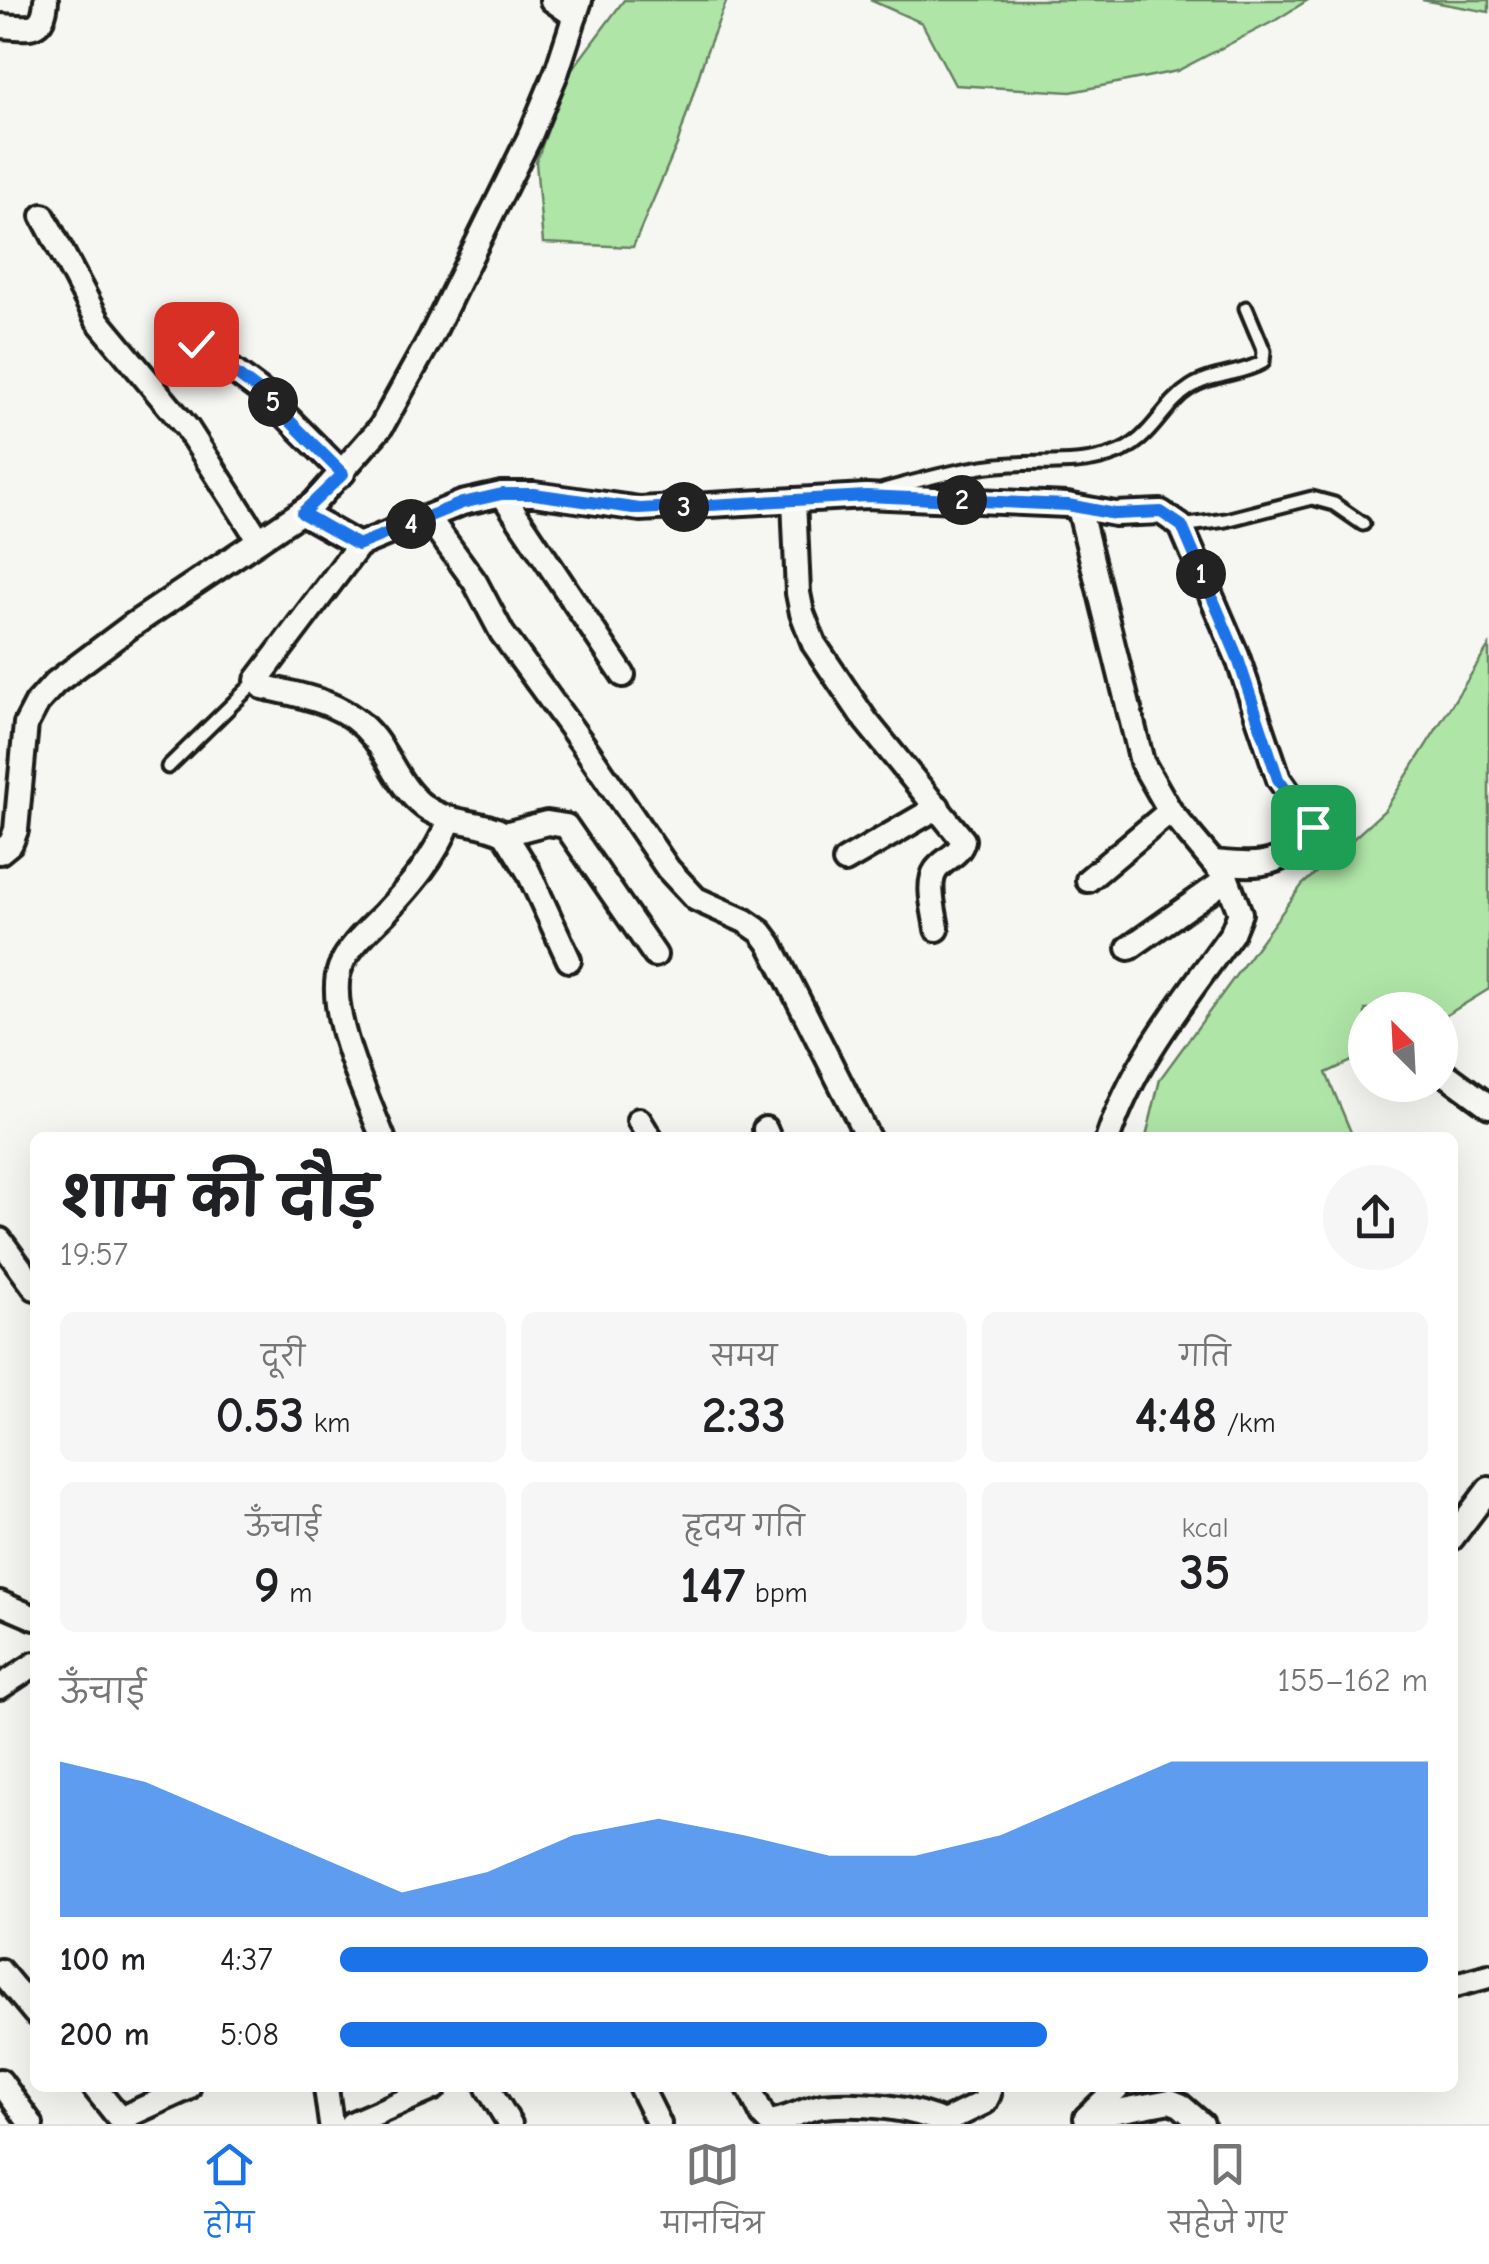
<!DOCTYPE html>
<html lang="hi">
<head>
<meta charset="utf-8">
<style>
  :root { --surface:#fff; --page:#f6f6f6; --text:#202124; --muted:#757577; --line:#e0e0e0; --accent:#1a73e8 }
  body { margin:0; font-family:"Comic Neue","Playpen Sans Deva",sans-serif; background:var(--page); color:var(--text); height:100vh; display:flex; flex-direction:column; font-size:38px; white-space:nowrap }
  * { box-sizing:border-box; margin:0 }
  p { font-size:32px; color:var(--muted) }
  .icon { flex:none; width:55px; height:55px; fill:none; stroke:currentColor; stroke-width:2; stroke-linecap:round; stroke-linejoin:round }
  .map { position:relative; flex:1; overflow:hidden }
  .sheet { position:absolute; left:30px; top:1132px; width:1428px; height:960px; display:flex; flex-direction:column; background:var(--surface); border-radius:15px; box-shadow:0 10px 40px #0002 }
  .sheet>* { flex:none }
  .needle { width:65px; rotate:336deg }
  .buttons { position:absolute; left:1348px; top:992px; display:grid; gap:20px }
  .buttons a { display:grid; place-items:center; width:110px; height:110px; border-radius:50%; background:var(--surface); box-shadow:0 10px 40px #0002; font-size:50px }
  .pin { position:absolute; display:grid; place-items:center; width:85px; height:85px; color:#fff; margin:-42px; border-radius:20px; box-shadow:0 5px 15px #0006 }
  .km { position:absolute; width:50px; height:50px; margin:-25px; border-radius:50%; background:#222; color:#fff; font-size:28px; line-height:50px; text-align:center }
  .round { display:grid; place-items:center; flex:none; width:105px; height:105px; border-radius:52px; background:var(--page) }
  .summary { display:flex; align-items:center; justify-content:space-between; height:170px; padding:0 30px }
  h1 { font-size:55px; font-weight:700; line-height:75px }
  .metrics { display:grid; grid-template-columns:repeat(3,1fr); gap:15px; height:170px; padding:10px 30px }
  .metrics div { display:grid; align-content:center; border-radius:15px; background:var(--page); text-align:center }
  .metrics b { font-size:50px; font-weight:700 }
  .metrics small { font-size:28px; font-weight:400 }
  .metrics p { font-size:28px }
  .chart { height:280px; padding:20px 30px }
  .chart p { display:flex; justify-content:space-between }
  .chart svg { width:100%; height:180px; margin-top:10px; fill:var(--accent); opacity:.7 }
  ul { padding:0 30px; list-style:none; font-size:32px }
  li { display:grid; grid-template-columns:160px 120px 1fr; align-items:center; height:75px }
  li i { height:25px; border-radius:12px; background:var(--accent) }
  .tabs { display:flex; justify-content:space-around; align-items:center; height:140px; border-top:2px solid var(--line); background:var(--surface); font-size:28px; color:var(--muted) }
  .tabs a { display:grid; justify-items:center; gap:5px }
  .tabs .selected { color:var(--accent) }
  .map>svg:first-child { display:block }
  .green { fill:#afe5a7; stroke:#668062; stroke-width:2.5 }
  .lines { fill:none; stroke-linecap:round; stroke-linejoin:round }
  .lane-casing { stroke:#1c1c1c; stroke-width:19 }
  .street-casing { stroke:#1c1c1c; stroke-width:30 }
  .lane { stroke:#f6f6f2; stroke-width:11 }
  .street { stroke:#f6f6f2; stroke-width:22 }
  .route-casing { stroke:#fff; stroke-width:20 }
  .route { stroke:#1a73e8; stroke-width:12 }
</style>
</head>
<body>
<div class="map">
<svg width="1489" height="2124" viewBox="0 0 1489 2124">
  <rect width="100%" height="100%" fill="#f6f6f2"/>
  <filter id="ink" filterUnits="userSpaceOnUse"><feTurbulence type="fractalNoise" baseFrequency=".01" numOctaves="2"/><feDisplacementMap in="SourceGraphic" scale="20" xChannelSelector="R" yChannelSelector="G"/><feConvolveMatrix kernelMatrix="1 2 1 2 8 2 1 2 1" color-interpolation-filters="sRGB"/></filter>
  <g filter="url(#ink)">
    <g class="green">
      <path d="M 624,0 L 727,0 L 706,53 L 678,142 L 633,247 L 543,243 L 536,162 L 568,75 Z"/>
      <path d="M 870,0 L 1308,0 L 1276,20 L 1177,71 L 1071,92 L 955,85 L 922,23 Z"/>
      <path d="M 1422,0 L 1489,0 L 1489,12 Z"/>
      <path d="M 1489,646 L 1489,989 L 1440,1019 L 1440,1010 L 1365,1010 L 1365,1055 L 1326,1073 L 1353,1137 L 1146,1137 L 1160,1079 L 1302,885 L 1385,810 Z"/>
    </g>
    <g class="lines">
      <defs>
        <g id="lane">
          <path d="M 884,490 C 925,479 969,466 1012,464 C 1045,462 1079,466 1111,455 C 1153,442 1159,407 1191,387 C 1213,373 1241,375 1263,362 L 1264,351 L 1246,308"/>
          <path d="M 1181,526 L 1226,520 L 1312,498 L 1334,504 L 1363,524"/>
          <path d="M 168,767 L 257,680"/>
        </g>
        <g id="street">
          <path d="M 552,0 L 575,16"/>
          <path d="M 0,26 C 28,27 44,34 46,0"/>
          <path d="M 43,216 L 98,321 L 187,428 L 259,540"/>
          <path d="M 196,343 L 263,393 L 343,473"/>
          <path d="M 502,494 L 623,675"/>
          <path d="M 794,500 L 798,593 L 802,613 L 814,644 L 866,721 L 963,840 C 960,855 945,858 936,870 C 926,884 935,913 937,929"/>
          <path d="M 1079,508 L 1142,762 L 1170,811 L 1227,879 L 1240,913 L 1232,933 C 1185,999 1134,1060 1108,1138"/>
          <path d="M 302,513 L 359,545 L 462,503 L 502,494 L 534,494 L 640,509 L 866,496 L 1067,505 L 1115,514 L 1161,512 L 1181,526 L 1237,656 L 1279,779 L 1313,827 C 1311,837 1307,840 1299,846 C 1272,869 1247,865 1213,862"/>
          <path d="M 428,517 L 475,582 L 502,633 L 582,743 L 668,869 L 696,899 L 745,921 L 761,932 L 770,944 L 868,1138"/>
          <path d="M 359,545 L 257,680 L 263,687 C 304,696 346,702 374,738 C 392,761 400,789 425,807 C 450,825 480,820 505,834 L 528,871 L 569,960"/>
          <path d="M 505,834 L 547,823 L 566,826 L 655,955"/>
          <path d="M 0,852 L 11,843 L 16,830 L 26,724 L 37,703 L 55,683 L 131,626 L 313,504 L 381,427 L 431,337 L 529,138 L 557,71 L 580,0"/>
          <path d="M 845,861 L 938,807"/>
          <path d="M 1088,880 L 1170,811"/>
          <path d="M 1129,948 L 1227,879"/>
          <path d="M 1440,1070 L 1489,1106"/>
          <path d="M 639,1120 L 650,1138"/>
          <path d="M 765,1129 L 769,1138"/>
          <path d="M 383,1138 C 367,1097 325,1009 340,968 C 348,947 368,930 384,914 C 412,884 434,859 450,820"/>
          <path d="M 0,1240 L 35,1288"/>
          <path d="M 1452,1538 L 1489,1489"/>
          <path d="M 0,1603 L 35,1618"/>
          <path d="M 0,1687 L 35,1664"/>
          <path d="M 0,1971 L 35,2013"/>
          <path d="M 1452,1986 L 1489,1976"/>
          <path d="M 0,2081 L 31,2124"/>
          <path d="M 95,2088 L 124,2124"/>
          <path d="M 326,2088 L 331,2124"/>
          <path d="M 488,2088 L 510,2124"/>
          <path d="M 641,2088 L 659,2124"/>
          <path d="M 749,2088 L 763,2116 L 769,2122 C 788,2120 804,2109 822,2106 C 862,2102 913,2107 948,2124"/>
          <path d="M 1087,2117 L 1170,2101 L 1180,2105 L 1202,2124"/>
          <path d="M 1086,2118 L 1117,2088"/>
          <path d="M 120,2119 L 188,2088"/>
          <path d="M 944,2122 L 985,2102 L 989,2094 L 985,2088"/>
          <path d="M 351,2124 L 434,2088"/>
        </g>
      </defs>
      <use href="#lane" class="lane-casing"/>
      <use href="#street" class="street-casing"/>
      <use href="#lane" class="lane"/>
      <use href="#street" class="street"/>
    </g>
  </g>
  <g class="lines" filter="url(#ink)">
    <defs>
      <path id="route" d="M 196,344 L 263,394 L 343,474 L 302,513 L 358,545 L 462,503 L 502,494 L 534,494 L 640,509 L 866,496 L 1068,505 L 1115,514 L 1161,512 L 1182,526 L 1237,656 L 1278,779 L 1313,827"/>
    </defs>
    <use href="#route" class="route-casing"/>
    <use href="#route" class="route"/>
  </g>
</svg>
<div class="buttons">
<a><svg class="needle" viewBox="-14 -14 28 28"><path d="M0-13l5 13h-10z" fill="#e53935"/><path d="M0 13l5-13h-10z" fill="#757577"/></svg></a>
</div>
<div class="pin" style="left:1313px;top:827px;background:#1e9e55"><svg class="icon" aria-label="arrive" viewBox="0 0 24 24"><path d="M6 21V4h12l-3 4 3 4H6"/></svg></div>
<div class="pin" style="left:196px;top:344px;background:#d93025"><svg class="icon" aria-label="check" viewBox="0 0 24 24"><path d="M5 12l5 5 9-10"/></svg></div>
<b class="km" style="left:1201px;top:574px">1</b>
<b class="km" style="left:962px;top:500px">2</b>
<b class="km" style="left:684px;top:507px">3</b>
<b class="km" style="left:411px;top:524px">4</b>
<b class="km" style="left:273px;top:402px">5</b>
<section class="sheet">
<div class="summary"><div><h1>शाम की दौड़</h1><p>19:57</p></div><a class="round"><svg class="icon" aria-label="share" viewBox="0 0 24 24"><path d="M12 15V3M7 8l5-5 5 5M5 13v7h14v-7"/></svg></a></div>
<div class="metrics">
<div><p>दूरी</p><b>0.53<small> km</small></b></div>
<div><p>समय</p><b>2:33</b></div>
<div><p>गति</p><b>4:48<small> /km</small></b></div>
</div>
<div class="metrics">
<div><p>ऊँचाई</p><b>9<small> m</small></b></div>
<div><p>हृदय गति</p><b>147<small> bpm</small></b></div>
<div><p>kcal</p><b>35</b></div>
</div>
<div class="chart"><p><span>ऊँचाई</span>155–162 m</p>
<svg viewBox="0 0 160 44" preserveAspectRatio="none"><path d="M0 44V6L10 11L20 20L30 29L40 38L50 33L60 24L70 20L80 24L90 29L100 29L110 24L120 15L130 6L140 6L150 6L160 6V44z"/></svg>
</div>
<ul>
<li><b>100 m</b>4:37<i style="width:100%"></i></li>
<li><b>200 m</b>5:08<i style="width:65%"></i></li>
</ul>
</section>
</div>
<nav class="tabs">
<a class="selected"><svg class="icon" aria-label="home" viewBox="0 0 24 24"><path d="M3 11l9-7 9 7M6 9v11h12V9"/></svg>होम</a>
<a><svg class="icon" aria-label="map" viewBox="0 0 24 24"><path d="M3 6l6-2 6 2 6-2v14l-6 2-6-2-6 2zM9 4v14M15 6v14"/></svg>मानचित्र</a>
<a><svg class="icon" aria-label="saved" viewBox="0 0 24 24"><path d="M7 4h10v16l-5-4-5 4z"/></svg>सहेजे गए</a>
</nav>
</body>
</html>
